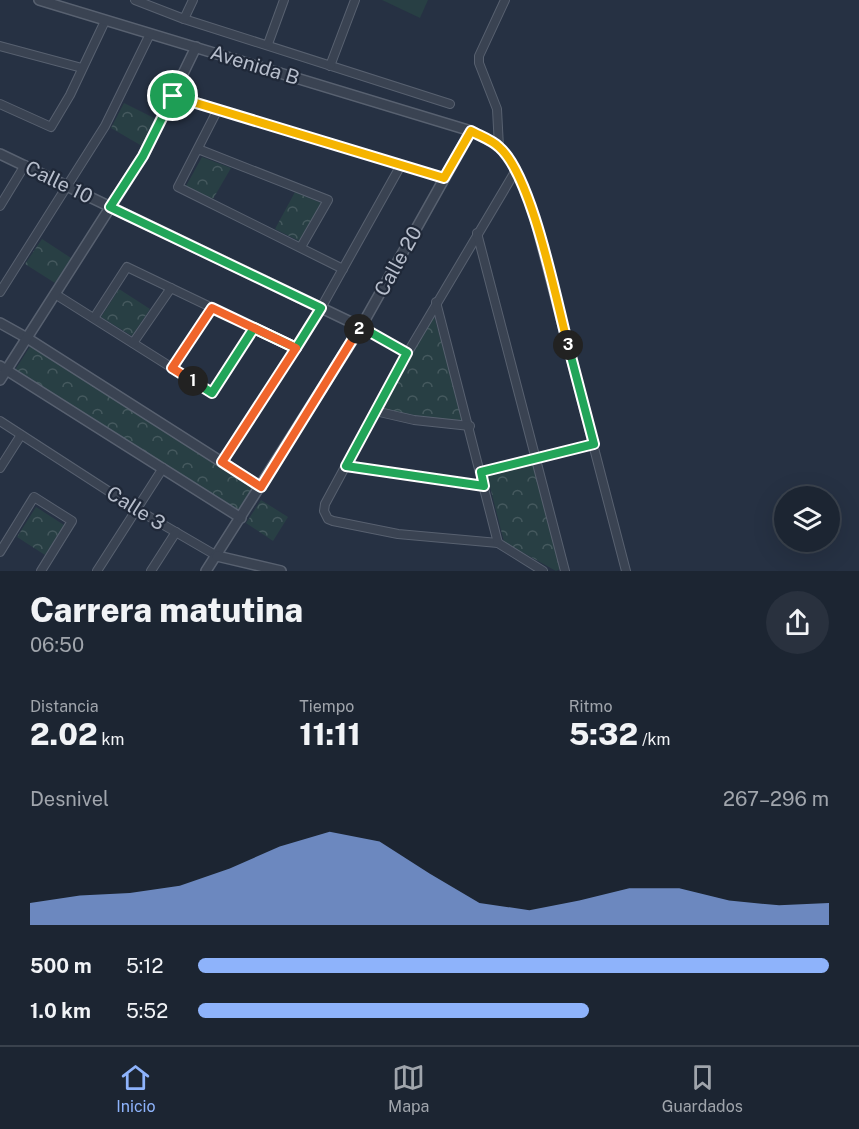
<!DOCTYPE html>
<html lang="es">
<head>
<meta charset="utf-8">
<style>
  :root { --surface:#1c2532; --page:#29313e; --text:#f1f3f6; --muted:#a0a5ac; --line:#3a424d; --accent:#8eb3fb }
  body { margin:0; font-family:"Public Sans",sans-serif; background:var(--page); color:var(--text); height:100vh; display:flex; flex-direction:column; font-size:22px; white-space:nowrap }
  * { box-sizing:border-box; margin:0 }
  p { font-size:20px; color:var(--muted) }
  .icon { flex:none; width:33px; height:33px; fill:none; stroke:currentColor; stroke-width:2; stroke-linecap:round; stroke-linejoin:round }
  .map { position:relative; height:571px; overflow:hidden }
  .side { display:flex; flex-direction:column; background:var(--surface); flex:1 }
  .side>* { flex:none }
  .buttons { position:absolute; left:774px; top:486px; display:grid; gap:12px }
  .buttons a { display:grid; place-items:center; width:66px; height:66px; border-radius:50%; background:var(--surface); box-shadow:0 6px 24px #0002,0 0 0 2px var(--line); font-size:30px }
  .pin { position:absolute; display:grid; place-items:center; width:51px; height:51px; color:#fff; margin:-26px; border:3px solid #fff; border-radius:50%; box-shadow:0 2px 6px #0007 }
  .km { position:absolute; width:30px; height:30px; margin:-15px; border-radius:50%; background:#222; color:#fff; font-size:16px; line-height:30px; text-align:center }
  .round { display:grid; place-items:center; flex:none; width:63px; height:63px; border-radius:32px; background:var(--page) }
  .head { display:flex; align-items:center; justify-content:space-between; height:102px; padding:0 30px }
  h1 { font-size:33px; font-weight:800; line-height:45px }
  .stats { display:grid; grid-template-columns:repeat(3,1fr); gap:9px; height:102px; padding:6px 30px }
  .stats div { display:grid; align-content:center }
  .stats b { font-size:30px; font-weight:800 }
  .stats small { font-size:16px; font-weight:400 }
  .stats p { font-size:16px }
  .chart { height:168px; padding:12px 30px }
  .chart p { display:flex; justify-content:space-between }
  .chart svg { width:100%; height:108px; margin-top:6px; fill:var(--accent); opacity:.7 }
  ul { padding:0 30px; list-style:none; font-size:20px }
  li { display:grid; grid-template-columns:96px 72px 1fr; align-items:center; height:45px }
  li i { height:15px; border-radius:8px; background:var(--accent) }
  .tabs { display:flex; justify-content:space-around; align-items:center; height:84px; border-top:2px solid var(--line); background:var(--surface); font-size:16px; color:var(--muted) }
  .tabs a { display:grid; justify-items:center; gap:3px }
  .tabs .on { color:var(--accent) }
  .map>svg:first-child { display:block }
  .grass { fill:#283f44 }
  .park { fill:url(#park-crowns) }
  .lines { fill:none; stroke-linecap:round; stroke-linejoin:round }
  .minor-casing { stroke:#586170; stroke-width:10 }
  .tertiary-casing { stroke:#586170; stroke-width:12 }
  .minor { stroke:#3a4352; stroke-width:8 }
  .tertiary { stroke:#3a4352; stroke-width:9 }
  .split-1-casing { stroke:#fff; stroke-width:12 }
  .split-2-casing { stroke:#fff; stroke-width:12 }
  .split-3-casing { stroke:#fff; stroke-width:12 }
  .split-4-casing { stroke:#fff; stroke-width:12 }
  .split-1 { stroke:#22a559; stroke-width:8 }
  .split-2 { stroke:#f0652b; stroke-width:8 }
  .split-3 { stroke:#22a559; stroke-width:8 }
  .split-4 { stroke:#f5b400; stroke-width:8 }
  .labels { text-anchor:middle; stroke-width:4.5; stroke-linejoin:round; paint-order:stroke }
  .street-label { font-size:20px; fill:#b7becc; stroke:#1f2838 }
</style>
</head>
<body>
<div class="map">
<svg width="859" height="571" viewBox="0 0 859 571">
  <defs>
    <pattern id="park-crowns" width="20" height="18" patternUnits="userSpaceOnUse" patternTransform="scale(1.5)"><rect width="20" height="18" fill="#283f44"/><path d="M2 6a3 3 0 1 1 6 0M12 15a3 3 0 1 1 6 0" fill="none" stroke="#45595e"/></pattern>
  </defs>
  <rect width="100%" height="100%" fill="#263143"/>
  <path class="grass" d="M 382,0 L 428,0 L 420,18 Z"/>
  <g class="park">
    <path d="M 124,103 L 156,119 L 142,146 L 111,128 Z"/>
    <path d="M 202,157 L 231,168 L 213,199 L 186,186 Z"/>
    <path d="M 295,192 L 321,203 L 299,241 L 275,229 Z"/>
    <path d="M 42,239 L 71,258 L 55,283 L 25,264 Z"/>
    <path d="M 119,289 L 150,309 L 132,336 L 101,317 Z"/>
    <path d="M 434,316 L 463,417 L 461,422 L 386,411 L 384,403 Z"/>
    <path d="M 31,345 L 255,487 L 240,512 L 15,370 Z"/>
    <path d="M 533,465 L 560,569 L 556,571 L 504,542 L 487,475 Z"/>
    <path d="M 261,500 L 288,517 L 273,541 L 246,523 Z"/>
    <path d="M 36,507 L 64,525 L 45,555 L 17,537 Z"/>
  </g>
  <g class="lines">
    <defs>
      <g id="minor">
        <path d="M 135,0 L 184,19 L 450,104"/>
        <path d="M 184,19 L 193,0"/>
        <path d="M 268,44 L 284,0"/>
        <path d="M 0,46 L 82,68"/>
        <path d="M 330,66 L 355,0"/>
        <path d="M 173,96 L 444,178"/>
        <path d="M 0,104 L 51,127 L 70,95 L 105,21"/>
        <path d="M 218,109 L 178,187 L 343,269"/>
        <path d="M 471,131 L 499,147 L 516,170 L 531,206 L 626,571"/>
        <path d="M 499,147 L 497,109 L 479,63 L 479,56 L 505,0"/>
        <path d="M 198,149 L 328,200 L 301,247"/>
        <path d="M 516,170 L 398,369 L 325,504 L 324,511 L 328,519 L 333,521 L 398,534 L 498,543 L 543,571"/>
        <path d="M 0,206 L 25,165"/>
        <path d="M 477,233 L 565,571"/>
        <path d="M 0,292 L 105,126 L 150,34"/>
        <path d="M 55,294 L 212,393 L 254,328"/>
        <path d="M 436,302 L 498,543"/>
        <path d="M 94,318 L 127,267 L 296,348"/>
        <path d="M 361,327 L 407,353"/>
        <path d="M 133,343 L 171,288"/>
        <path d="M 172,368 L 212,308"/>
        <path d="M 375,411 L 414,420 L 470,426"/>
        <path d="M 0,421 L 136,509 L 217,556"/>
        <path d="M 222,462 L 321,308 L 401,165"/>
        <path d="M 346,466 L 484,486"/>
        <path d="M 0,468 L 21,435"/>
        <path d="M 481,472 L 594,444"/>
        <path d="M 0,552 L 34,497 L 72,521 L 41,571"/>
        <path d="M 97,571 L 163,468"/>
        <path d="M 151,571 L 176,532"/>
      </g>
      <g id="tertiary">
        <path d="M 39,0 L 471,131 L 361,327 L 206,571"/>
        <path d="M 0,154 L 361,327"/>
        <path d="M 0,323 L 27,338 L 261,487"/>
        <path d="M 0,366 L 241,518"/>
        <path d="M 0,380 L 143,156 L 196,47"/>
        <path d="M 217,556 L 281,571"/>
      </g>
    </defs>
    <use href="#minor" class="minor-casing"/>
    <use href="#tertiary" class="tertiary-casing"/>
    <use href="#minor" class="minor"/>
    <use href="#tertiary" class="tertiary"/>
  </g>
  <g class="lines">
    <defs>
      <path id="split-1" d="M 173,96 L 143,156 L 110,207 L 321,308 L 296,348 L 254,328 L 212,393 L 193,381"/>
      <path id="split-2" d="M 193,381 L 172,368 L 212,308 L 296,348 L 222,462 L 261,487 L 359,329"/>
      <path id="split-3" d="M 359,329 L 361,327 L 407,353 L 346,466 L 484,486 L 481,472 L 594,444 L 568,345"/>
      <path id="split-4" d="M 173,96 L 444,178 L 471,131 C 480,136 492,140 499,147 C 532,175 556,300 568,345"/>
    </defs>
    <use href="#split-1" class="split-1-casing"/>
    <use href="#split-2" class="split-2-casing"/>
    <use href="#split-3" class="split-3-casing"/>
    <use href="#split-4" class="split-4-casing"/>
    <use href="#split-1" class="split-1"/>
    <use href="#split-2" class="split-2"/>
    <use href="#split-3" class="split-3"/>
    <use href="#split-4" class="split-4"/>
  </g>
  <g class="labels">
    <g class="street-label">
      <text transform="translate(255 65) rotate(17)" y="7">Avenida B</text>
      <text transform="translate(59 182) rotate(26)" y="7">Calle 10</text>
      <text transform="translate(398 261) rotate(-61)" y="7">Calle 20</text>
      <text transform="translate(136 508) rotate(32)" y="7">Calle 3</text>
    </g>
  </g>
</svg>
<div class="buttons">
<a><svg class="icon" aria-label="layers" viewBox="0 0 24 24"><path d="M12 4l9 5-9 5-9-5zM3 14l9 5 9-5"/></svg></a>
</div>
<div class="pin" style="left:173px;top:96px;background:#1e9e55"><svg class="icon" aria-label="arrive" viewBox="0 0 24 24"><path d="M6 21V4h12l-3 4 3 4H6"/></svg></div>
<b class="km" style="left:193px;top:381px">1</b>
<b class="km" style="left:359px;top:329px">2</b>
<b class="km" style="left:568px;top:345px">3</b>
</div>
<section class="side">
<div class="head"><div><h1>Carrera matutina</h1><p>06:50</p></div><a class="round"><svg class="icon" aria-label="share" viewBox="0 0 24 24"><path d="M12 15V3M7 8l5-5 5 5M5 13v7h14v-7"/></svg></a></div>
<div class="stats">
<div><p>Distancia</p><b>2.02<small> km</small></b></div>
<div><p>Tiempo</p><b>11:11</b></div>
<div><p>Ritmo</p><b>5:32<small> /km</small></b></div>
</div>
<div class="chart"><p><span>Desnivel</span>267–296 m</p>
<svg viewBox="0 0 160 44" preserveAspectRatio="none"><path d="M0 44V35L10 32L20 31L30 28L40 21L50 12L60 6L70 10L80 23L90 35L100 38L110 34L120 29L130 29L140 34L150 36L160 35V44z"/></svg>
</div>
<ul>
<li><b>500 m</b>5:12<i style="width:100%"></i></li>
<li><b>1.0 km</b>5:52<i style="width:62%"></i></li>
</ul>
</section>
<nav class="tabs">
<a class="on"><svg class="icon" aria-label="home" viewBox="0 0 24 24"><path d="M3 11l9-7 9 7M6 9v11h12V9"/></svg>Inicio</a>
<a><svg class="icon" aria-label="map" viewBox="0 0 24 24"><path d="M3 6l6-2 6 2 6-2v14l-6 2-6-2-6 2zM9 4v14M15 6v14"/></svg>Mapa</a>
<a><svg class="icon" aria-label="saved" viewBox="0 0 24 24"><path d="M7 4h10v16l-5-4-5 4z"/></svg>Guardados</a>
</nav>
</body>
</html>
